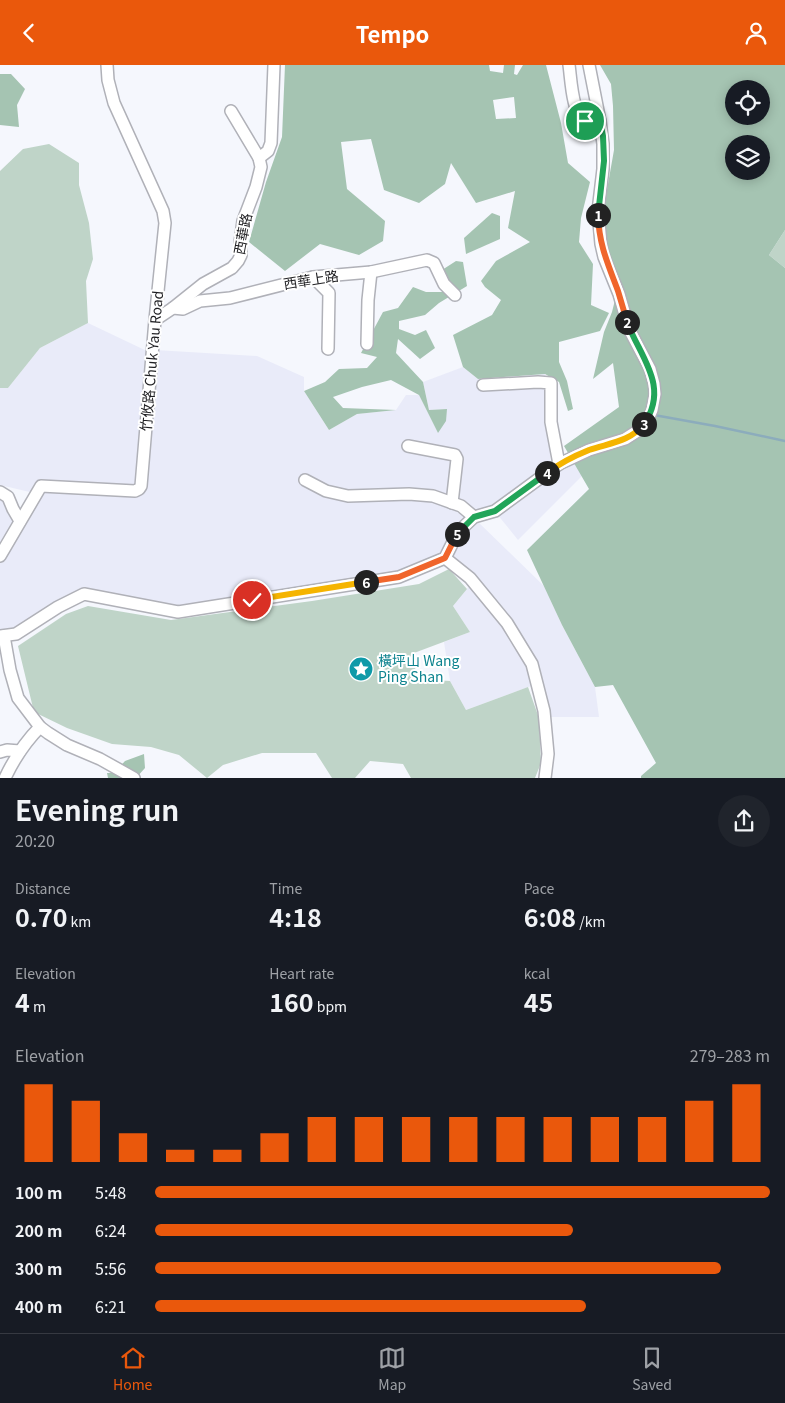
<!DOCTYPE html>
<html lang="en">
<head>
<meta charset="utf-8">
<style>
  :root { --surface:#171b24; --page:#20242c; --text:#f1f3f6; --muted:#9ea1a6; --line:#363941; --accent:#ea580c }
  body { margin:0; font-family:Georgia,"Noto Sans TC",serif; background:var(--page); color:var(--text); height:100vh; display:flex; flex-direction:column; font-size:19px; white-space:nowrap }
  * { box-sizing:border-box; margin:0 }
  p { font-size:16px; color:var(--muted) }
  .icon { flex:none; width:28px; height:28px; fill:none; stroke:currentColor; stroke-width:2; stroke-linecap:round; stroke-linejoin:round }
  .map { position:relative; height:713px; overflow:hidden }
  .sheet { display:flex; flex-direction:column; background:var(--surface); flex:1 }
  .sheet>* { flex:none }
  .controls { position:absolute; left:725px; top:15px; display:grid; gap:10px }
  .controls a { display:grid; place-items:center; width:45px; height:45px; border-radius:50%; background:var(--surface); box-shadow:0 2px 12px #0003; font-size:25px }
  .pin { position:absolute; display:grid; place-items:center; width:42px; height:42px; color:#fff; margin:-21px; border:2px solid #fff; border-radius:50%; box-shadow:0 1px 5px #0007 }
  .km { position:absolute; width:25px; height:25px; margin:-12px; border-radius:50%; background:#222; color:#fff; font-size:14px; line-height:25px; text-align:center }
  .round { display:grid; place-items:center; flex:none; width:52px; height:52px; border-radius:26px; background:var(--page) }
  .headline { display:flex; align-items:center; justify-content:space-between; height:85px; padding:0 15px }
  h1 { font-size:28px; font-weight:700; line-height:38px }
  .metrics { display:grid; grid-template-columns:repeat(3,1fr); gap:8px; height:85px; padding:5px 15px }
  .metrics div { display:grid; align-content:center }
  .metrics b { font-size:25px; font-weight:700 }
  .metrics small { font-size:14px; font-weight:400 }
  .metrics p { font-size:14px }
  .chart { height:140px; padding:10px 15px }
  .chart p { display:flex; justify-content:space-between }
  .chart svg { width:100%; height:90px; margin-top:5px; stroke:var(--accent); stroke-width:6 }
  ul { padding:0 15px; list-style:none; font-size:16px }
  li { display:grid; grid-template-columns:80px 60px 1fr; align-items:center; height:38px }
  li i { height:12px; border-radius:6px; background:var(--accent) }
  header { display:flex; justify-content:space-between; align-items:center; height:65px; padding:0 15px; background:var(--accent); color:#fff; font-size:22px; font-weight:700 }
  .tabs { display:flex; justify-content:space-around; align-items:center; height:70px; border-top:1px solid var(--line); background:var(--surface); font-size:14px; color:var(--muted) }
  .tabs a { display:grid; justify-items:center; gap:2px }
  .tabs .selected { color:var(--accent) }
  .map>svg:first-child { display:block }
  .built { fill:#e9ebf9 }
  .green { fill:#bfd4c8 }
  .forest { fill:#a5c4b2; fill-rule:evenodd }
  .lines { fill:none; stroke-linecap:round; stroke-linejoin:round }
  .stream { stroke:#8cacbc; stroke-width:2.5 }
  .minor-casing { stroke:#b0b1b8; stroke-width:14 }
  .minor { stroke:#fff; stroke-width:11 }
  .split-1-casing { stroke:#fff; stroke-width:10 }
  .split-2-casing { stroke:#fff; stroke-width:10 }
  .split-3-casing { stroke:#fff; stroke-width:10 }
  .split-4-casing { stroke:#fff; stroke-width:10 }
  .split-5-casing { stroke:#fff; stroke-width:10 }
  .split-6-casing { stroke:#fff; stroke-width:10 }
  .split-7-casing { stroke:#fff; stroke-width:10 }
  .split-1 { stroke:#22a559; stroke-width:6 }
  .split-2 { stroke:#f0652b; stroke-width:6 }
  .split-3 { stroke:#22a559; stroke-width:6 }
  .split-4 { stroke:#f5b400; stroke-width:6 }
  .split-5 { stroke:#22a559; stroke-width:6 }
  .split-6 { stroke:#f0652b; stroke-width:6 }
  .split-7 { stroke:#f5b400; stroke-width:6 }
  .labels { text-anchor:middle; stroke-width:4; stroke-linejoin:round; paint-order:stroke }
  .street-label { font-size:14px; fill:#1f1f22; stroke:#fff }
  .culture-label { font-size:14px; fill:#0d838f; stroke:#fff; text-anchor:start }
</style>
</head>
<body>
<header><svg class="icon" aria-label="back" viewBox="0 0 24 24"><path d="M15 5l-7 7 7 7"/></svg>Tempo<svg class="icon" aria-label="person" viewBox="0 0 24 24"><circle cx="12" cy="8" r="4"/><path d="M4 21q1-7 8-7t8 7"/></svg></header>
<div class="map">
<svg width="785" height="713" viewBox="0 0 785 713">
  <rect width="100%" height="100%" fill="#f5f7fd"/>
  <g class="built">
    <path d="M 88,258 L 149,287 L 137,422 L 40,419 L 34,428 L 0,420 L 0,323 L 8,323 L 40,283 Z"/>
    <path d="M 155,285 L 257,291 L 304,312 L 304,326 L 329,365 L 357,349 L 396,345 L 406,330 L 419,330 L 438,368 L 447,344 L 429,345 L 423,317 L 463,302 L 478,314 L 545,309 L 551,401 L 494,444 L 472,449 L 443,491 L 399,509 L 178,544 L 84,526 L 15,566 L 0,568 L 0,496 L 42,424 L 136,429 Z"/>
    <path d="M 573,396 L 582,411 L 518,475 L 497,449 Z"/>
    <path d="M 0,430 L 17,456 L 0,485 Z"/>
    <path d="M 475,454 L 544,521 L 562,560 L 595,622 L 599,652 L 547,652 L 534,598 L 448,492 L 460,469 Z"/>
    <path d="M 471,519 L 504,560 L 529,600 L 534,620 L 466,645 L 450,616 L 444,577 L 470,567 L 453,541 Z"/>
  </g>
  <g class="green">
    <path d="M 49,79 L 79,98 L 79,120 L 89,158 L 93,194 L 86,216 L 88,258 L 40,283 L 8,323 L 0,323 L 0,106 L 23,84 Z"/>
    <path d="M 785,165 L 785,203 L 769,190 Z"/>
    <path d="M 449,504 L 467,524 L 453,541 L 470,567 L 414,588 L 416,614 L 450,616 L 466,645 L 528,622 L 539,653 L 541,698 L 535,713 L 411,713 L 403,699 L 370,696 L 355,713 L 332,713 L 316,688 L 262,688 L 223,700 L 207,713 L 179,690 L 151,682 L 112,679 L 67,663 L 34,647 L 18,581 L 66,549 L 88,541 L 171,555 L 312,536 L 419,519 Z"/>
  </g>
  <g class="forest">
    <path d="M 285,0 L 489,0 L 490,6 L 503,8 L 504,0 L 515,0 L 514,9 L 517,10 L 523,0 L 546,0 L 561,58 L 568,98 L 590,117 L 581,153 L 579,177 L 593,199 L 591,240 L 609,248 L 600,266 L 559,277 L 559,297 L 567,316 L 573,344 L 568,346 L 559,317 L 545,309 L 478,314 L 463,302 L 453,270 L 492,250 L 501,235 L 485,222 L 481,216 L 496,196 L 530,177 L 508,163 L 515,126 L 476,138 L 451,98 L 445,119 L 419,138 L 384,125 L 371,74 L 341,77 L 347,124 L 385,156 L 383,176 L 359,190 L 320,179 L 285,206 L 249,177 L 266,117 L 282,72 ZM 514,32 L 516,53 L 496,54 L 493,35 Z"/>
    <path d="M 600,0 L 785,0 L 785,165 L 769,190 L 785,203 L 785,713 L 641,713 L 641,711 L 656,698 L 613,620 L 595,622 L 562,560 L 527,485 L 589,424 L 564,381 L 619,342 L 613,298 L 593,314 L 604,267 L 612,247 L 619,219 L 599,170 L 614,85 L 613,41 L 611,19 ZM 734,24 L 761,24 L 761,51 L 734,51 ZM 734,79 L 761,79 L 761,106 L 734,106 Z"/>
    <path d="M 0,9 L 11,9 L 25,24 L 17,40 L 19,62 L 0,60 Z"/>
    <path d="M 492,148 L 500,151 L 500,174 L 466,189 L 464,173 Z"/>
    <path d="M 456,196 L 463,197 L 467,221 L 439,238 L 425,250 L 399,256 L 399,264 L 415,270 L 426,265 L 435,283 L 420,294 L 398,274 L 396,288 L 423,317 L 429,345 L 447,344 L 446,356 L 438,368 L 419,330 L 391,315 L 362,322 L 333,332 L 343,343 L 396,345 L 357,349 L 329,365 L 304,326 L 325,317 L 339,304 L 367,303 L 377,292 L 361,288 L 383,247 L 398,243 L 413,222 L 426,227 L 444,227 L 442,205 Z"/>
    <path d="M 144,689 L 145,703 L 136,713 L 108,713 L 107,708 L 114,708 L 125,696 Z"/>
  </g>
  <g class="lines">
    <path class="stream" d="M 654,350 L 715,361 L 785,376"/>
    <defs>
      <g id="minor">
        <path d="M 569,0 C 571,13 572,50 585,56 C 589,58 595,57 600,56"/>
        <path d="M 259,93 L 268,86 L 271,78 L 274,0"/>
        <path d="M 313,212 L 329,228 L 328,284"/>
        <path d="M 173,243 L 203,219 L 232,203 L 238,196 L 241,190 L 240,178 L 243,156 L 256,122 L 261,102 L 259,93 L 231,46"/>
        <path d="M 155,255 L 173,243 L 183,244 L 200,236 L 230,233 L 313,212 L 371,207 L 427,195 L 434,198 L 444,219 L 455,230"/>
        <path d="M 367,279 L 368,235 L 371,207"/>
        <path d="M 483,320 L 538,317 L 551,318 L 551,357 L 559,399"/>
        <path d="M 408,381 L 455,390 L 457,394 L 452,438"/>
        <path d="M 305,415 L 326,426 L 348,431 L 409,429 L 433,431 L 461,441 L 474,452"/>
        <path d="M 0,427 L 8,432 L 13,444 L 20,456"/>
        <path d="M 0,491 L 41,421 L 135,426 L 139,424 L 141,421 L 155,255 L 165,158 L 163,146 L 114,38 L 108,15 L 107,0"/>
        <path d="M 445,493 L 470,513 L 507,558 L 532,599 L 544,646 L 548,689 L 545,713"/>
        <path d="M 0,571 L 16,569 L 58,542 L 84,529 L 178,547 L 399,512 L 445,493 L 458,467 L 474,452 L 495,446 L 559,399 L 589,385 L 625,374 L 639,365 L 648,354 L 652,345 L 655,329 L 654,319 L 650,304 L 629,264 L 619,229 L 604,192 L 601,179 L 598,146 L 603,104 L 603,79 L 600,56 L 589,0"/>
        <path d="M 4,571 L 10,605 L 18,633 L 40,662 L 48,668 L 67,680 L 100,694 L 134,713"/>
        <path d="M 0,687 L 7,685 L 20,686"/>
        <path d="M 5,713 C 14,694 25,677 40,662"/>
      </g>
    </defs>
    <use href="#minor" class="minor-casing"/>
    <use href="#minor" class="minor"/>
  </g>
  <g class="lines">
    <defs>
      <path id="split-1" d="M 585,56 L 600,56 L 603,71 L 604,96 L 598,150"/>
      <path id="split-2" d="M 598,150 C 599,180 608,199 618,226 C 621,236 624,246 627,257"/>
      <path id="split-3" d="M 627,257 C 640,292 670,321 644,359"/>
      <path id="split-4" d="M 547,408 C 560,398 574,391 589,385 C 609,378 630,377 644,359"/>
      <path id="split-5" d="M 457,469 L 474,452 L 495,446 L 547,408"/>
      <path id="split-6" d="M 366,517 L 399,512 L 445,493 L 457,469"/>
      <path id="split-7" d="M 252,535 L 366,517"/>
    </defs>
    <use href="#split-1" class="split-1-casing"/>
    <use href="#split-2" class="split-2-casing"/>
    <use href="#split-3" class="split-3-casing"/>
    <use href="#split-4" class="split-4-casing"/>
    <use href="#split-5" class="split-5-casing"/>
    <use href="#split-6" class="split-6-casing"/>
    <use href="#split-7" class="split-7-casing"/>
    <use href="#split-1" class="split-1"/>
    <use href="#split-2" class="split-2"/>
    <use href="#split-3" class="split-3"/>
    <use href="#split-4" class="split-4"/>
    <use href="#split-5" class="split-5"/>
    <use href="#split-6" class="split-6"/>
    <use href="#split-7" class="split-7"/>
  </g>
  <defs>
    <symbol id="sight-disc" viewBox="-11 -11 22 22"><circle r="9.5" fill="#0f9aa8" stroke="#fff"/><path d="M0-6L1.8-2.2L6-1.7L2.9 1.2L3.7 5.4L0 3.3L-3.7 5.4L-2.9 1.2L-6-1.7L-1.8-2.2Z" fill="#fff"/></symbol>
  </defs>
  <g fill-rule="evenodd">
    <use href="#sight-disc" x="347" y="590" width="28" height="28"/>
  </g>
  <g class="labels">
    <g class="street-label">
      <text transform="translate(243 169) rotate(-79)" y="5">西華路</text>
      <text transform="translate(311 215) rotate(-9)" y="5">西華上路</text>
      <text transform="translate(152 296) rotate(-85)" y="5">竹攸路 Chuk Yau Road</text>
    </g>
    <g class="culture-label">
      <text x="378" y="601">橫坪山 Wang<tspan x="378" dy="16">Ping Shan</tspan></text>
    </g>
  </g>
</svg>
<div class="controls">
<a><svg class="icon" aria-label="locate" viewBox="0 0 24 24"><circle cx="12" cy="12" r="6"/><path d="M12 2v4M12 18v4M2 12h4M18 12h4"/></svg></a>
<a><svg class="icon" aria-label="layers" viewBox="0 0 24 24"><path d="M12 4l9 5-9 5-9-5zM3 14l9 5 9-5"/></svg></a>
</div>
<div class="pin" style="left:585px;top:56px;background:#1e9e55"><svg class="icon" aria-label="arrive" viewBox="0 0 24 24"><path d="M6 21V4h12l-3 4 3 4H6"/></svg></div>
<div class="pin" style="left:252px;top:535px;background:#d93025"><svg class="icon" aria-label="check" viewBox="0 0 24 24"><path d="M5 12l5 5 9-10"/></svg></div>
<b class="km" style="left:598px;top:150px">1</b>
<b class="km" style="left:627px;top:257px">2</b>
<b class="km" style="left:644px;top:359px">3</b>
<b class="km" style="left:547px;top:408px">4</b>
<b class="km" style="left:457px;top:469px">5</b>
<b class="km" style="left:366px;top:517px">6</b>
</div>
<section class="sheet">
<div class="headline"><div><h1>Evening run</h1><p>20:20</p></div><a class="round"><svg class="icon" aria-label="share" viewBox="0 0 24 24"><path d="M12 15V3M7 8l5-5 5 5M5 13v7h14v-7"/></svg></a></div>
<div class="metrics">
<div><p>Distance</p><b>0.70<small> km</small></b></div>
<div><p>Time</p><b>4:18</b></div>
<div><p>Pace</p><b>6:08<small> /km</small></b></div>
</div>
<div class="metrics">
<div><p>Elevation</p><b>4<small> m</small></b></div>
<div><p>Heart rate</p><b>160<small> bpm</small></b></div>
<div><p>kcal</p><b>45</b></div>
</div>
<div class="chart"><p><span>Elevation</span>279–283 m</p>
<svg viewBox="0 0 160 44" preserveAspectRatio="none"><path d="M5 44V6M15 44V14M25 44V30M35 44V38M45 44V38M55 44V30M65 44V22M75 44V22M85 44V22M95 44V22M105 44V22M115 44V22M125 44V22M135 44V22M145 44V14M155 44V6"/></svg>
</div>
<ul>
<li><b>100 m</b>5:48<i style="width:100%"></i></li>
<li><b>200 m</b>6:24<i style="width:68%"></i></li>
<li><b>300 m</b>5:56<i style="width:92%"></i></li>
<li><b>400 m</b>6:21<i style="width:70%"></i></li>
</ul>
</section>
<nav class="tabs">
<a class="selected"><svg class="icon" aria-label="home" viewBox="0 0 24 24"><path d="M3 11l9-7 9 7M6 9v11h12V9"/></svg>Home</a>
<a><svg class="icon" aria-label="map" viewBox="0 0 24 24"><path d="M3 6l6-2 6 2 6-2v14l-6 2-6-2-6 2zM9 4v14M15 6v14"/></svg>Map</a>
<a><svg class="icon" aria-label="saved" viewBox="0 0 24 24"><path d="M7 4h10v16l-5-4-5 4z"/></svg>Saved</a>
</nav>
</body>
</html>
